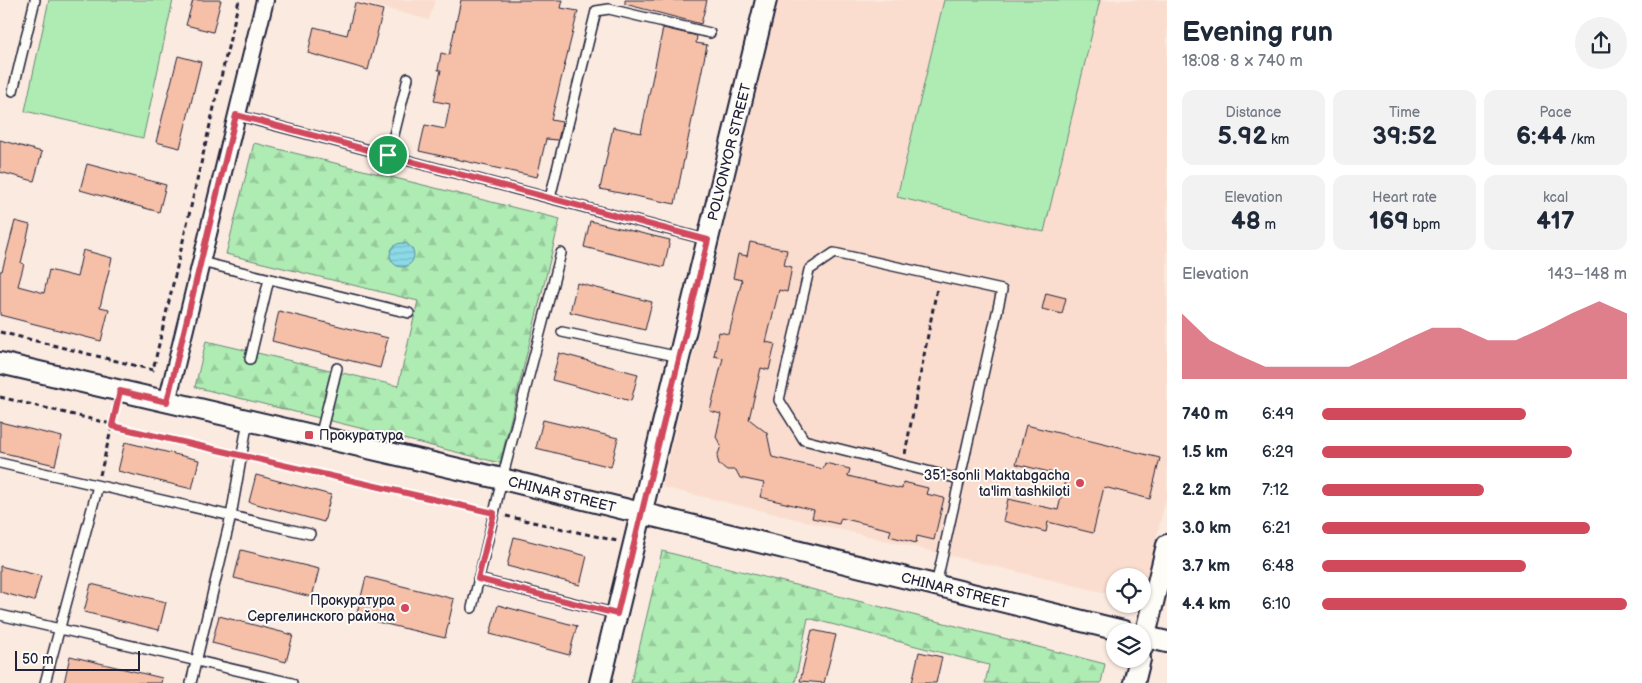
<!DOCTYPE html>
<html lang="en">
<head>
<meta charset="utf-8">
<style>
  :root { --surface:#fff; --page:#f2f2f3; --text:#1f2937; --muted:#747a83; --accent:#d1495b }
  body { margin:0; font-family:"Balsamiq Sans",sans-serif; background:var(--page); color:var(--text); height:100vh; display:flex; flex-direction:column; font-size:19px; white-space:nowrap }
  * { box-sizing:border-box; margin:0 }
  p { font-size:16px; color:var(--muted) }
  .icon { flex:none; width:28px; height:28px; fill:none; stroke:currentColor; stroke-width:2; stroke-linecap:round; stroke-linejoin:round }
  .map { position:relative; flex:1; overflow:hidden }
  .side { display:flex; flex-direction:column; background:var(--surface); width:475px }
  .side>* { flex:none }
  .controls { position:absolute; left:1106px; top:568px; display:grid; gap:10px }
  .controls a { display:grid; place-items:center; width:45px; height:45px; border-radius:50%; background:var(--surface); box-shadow:0 1px 4px #0004; font-size:25px }
  .scale { position:absolute; left:15px; bottom:12px; width:125px; box-sizing:border-box; padding-left:5px; border:2px solid #22223b; border-top:0; font-size:14px; line-height:18px; white-space:nowrap; color:#22223b; -webkit-text-stroke:4px #fdfcf7; paint-order:stroke }
  .pin { position:absolute; display:grid; place-items:center; width:42px; height:42px; color:#fff; margin:-21px; border:2px solid #fff; border-radius:50%; box-shadow:0 1px 5px #0007 }
  .round { display:grid; place-items:center; flex:none; width:52px; height:52px; border-radius:26px; background:var(--page) }
  .summary { display:flex; align-items:center; justify-content:space-between; height:85px; padding:0 15px }
  h1 { font-size:28px; font-weight:800; line-height:38px }
  .figures { display:grid; grid-template-columns:repeat(3,1fr); gap:8px; height:85px; padding:5px 15px }
  .figures div { display:grid; align-content:center; border-radius:12px; background:var(--page); text-align:center }
  .figures b { font-size:25px; font-weight:800 }
  .figures small { font-size:14px; font-weight:400 }
  .figures p { font-size:14px }
  .chart { height:140px; padding:10px 15px }
  .chart p { display:flex; justify-content:space-between }
  .chart svg { width:100%; height:90px; margin-top:5px; fill:var(--accent); opacity:.7 }
  ul { padding:0 15px; list-style:none; font-size:16px }
  li { display:grid; grid-template-columns:80px 60px 1fr; align-items:center; height:38px }
  li i { height:12px; border-radius:6px; background:var(--accent) }
  main { display:flex; flex:1; min-height:0 }
  .map>svg:first-child { display:block }
  .built { fill:#faddce }
  .grass { fill:#afecb3; stroke:#688777 }
  .forest { fill:url(#forest-firs); stroke:#688777 }
  .water { fill:url(#water-rules); stroke:#6190a2 }
  .building { fill:#f6c0a8; stroke:#22223b }
  .lines { fill:none; stroke-linecap:round; stroke-linejoin:round }
  .service-casing { stroke:#22223b; stroke-width:12 }
  .minor-casing { stroke:#22223b; stroke-width:20 }
  .tertiary-casing { stroke:#22223b; stroke-width:24 }
  .path { stroke:#22223b; stroke-width:3; stroke-dasharray:5 4; stroke-linecap:butt }
  .service { stroke:#fdfcf7; stroke-width:9 }
  .minor { stroke:#fdfcf7; stroke-width:16 }
  .tertiary { stroke:#fdfcf7; stroke-width:20 }
  .route-casing { stroke:#fff; stroke-width:10 }
  .route { stroke:#d1495b; stroke-width:6 }
  .poi-dot { fill:#d1495b; stroke:#fdfcf7; stroke-width:2 }
  .labels { text-anchor:middle; stroke-width:4; stroke-linejoin:round; paint-order:stroke }
  .street-label { font-size:14px; fill:#22223b; stroke:#fdfcf7 }
  .poi-label { font-size:14px; fill:#22223b; stroke:#fdfcf7; text-anchor:end }
</style>
</head>
<body>
<main>
<div class="map">
<svg width="1167" height="683" viewBox="0 0 1167 683">
  <defs>
    <pattern id="forest-firs" width="22" height="20" patternUnits="userSpaceOnUse" patternTransform="scale(1.25)"><rect width="22" height="20" fill="#afecb3"/><path d="M5 1l3.5 6h-7zM16 11l3.5 6h-7z" fill="#96ca9b"/></pattern>
    <pattern id="water-rules" width="6" height="5" patternUnits="userSpaceOnUse" patternTransform="scale(1.25)"><rect width="6" height="5" fill="#8bdae7"/><path d="M0 2.5h6" fill="none" stroke="#78bbc7"/></pattern>
  </defs>
  <rect width="100%" height="100%" fill="#fbeadf"/>
  <filter id="ink" filterUnits="userSpaceOnUse"><feTurbulence type="fractalNoise" baseFrequency=".02" numOctaves="2"/><feDisplacementMap in="SourceGraphic" scale="10" xChannelSelector="R" yChannelSelector="G"/><feConvolveMatrix kernelMatrix="1 2 1 2 8 2 1 2 1" color-interpolation-filters="sRGB"/></filter>
  <g filter="url(#ink)">
    <g class="built">
      <path d="M 354,0 L 435,0 L 429,20 Z"/>
      <path d="M 778,0 L 1167,0 L 1167,495 L 1143,592 L 1142,576 L 1115,576 L 1115,595 L 662,487 Z"/>
    </g>
    <g class="grass">
      <path d="M 49,0 L 173,0 L 143,138 L 25,111 Z"/>
      <path d="M 944,0 L 1100,0 L 1044,232 L 897,197 Z"/>
    </g>
    <g class="forest">
      <path d="M 254,143 L 560,219 L 500,463 L 195,387 L 206,341 L 398,386 L 418,301 L 226,254 Z"/>
      <path d="M 662,551 L 1105,664 L 1101,683 L 985,683 L 989,665 L 808,618 L 795,683 L 631,683 Z"/>
    </g>
    <circle class="water" cx="402" cy="255" r="12"/>
    <g class="building">
      <path d="M 193,0 L 221,0 L 213,32 L 186,25 Z"/>
      <path d="M 461,0 L 563,0 L 561,8 L 578,11 L 551,120 L 562,122 L 558,140 L 546,139 L 537,177 L 419,151 L 425,125 L 445,129 L 450,104 L 434,101 L 441,70 L 438,70 L 441,53 L 449,55 Z"/>
      <path d="M 625,0 L 707,0 L 701,24 L 625,4 Z"/>
      <path d="M 355,3 L 383,10 L 368,70 L 308,53 L 314,27 L 347,35 Z"/>
      <path d="M 663,28 L 697,36 L 696,43 L 707,45 L 675,204 L 600,189 L 613,127 L 641,133 Z"/>
      <path d="M 178,56 L 201,62 L 180,148 L 156,142 Z"/>
      <path d="M 0,140 L 42,152 L 34,181 L 0,172 Z"/>
      <path d="M 87,164 L 166,185 L 159,212 L 80,190 Z"/>
      <path d="M 15,221 L 30,225 L 21,263 L 24,264 L 18,286 L 44,293 L 49,270 L 77,277 L 83,250 L 112,258 L 100,307 L 109,309 L 101,341 L 0,315 L 0,271 L 2,271 Z"/>
      <path d="M 590,221 L 670,240 L 664,267 L 584,247 Z"/>
      <path d="M 750,242 L 787,250 L 784,265 L 792,267 L 787,292 L 779,290 L 766,342 L 775,344 L 769,370 L 761,368 L 749,419 L 767,433 L 772,457 L 823,469 L 825,463 L 850,469 L 848,476 L 902,489 L 903,482 L 928,488 L 926,494 L 944,498 L 934,540 L 917,536 L 916,543 L 889,536 L 891,530 L 841,518 L 839,524 L 812,518 L 814,510 L 760,497 L 764,483 L 740,478 L 736,470 L 727,470 L 719,464 L 717,457 L 721,446 L 716,437 L 721,414 L 710,411 L 723,358 L 714,356 L 719,332 L 729,334 L 742,280 L 733,278 L 738,254 L 747,256 Z"/>
      <path d="M 577,283 L 652,302 L 645,330 L 570,312 Z"/>
      <path d="M 1046,293 L 1066,298 L 1062,314 L 1042,309 Z"/>
      <path d="M 279,311 L 388,338 L 380,368 L 272,341 Z"/>
      <path d="M 559,353 L 638,374 L 631,401 L 552,380 Z"/>
      <path d="M 543,420 L 618,438 L 611,467 L 536,448 Z"/>
      <path d="M 0,422 L 62,437 L 55,465 L 0,452 Z"/>
      <path d="M 1026,425 L 1160,458 L 1150,499 L 1104,487 L 1093,533 L 1048,522 L 1046,532 L 1003,521 L 1008,499 L 1058,510 L 1066,476 L 1016,464 Z"/>
      <path d="M 125,442 L 199,460 L 192,489 L 118,471 Z"/>
      <path d="M 256,475 L 331,495 L 324,522 L 249,502 Z"/>
      <path d="M 514,537 L 587,556 L 580,585 L 507,566 Z"/>
      <path d="M 241,550 L 319,569 L 312,597 L 234,578 Z"/>
      <path d="M 0,566 L 41,576 L 34,601 L 0,592 Z"/>
      <path d="M 366,577 L 454,599 L 445,638 L 356,617 Z"/>
      <path d="M 91,584 L 166,602 L 159,630 L 84,612 Z"/>
      <path d="M 498,605 L 577,626 L 569,655 L 490,634 Z"/>
      <path d="M 219,616 L 293,635 L 286,662 L 212,643 Z"/>
      <path d="M 812,630 L 836,635 L 824,683 L 800,681 Z"/>
      <path d="M 919,652 L 942,657 L 936,683 L 912,683 Z"/>
      <path d="M 70,656 L 162,678 L 161,683 L 64,683 Z"/>
    </g>
    <g class="lines">
      <defs>
        <g id="service">
          <path d="M 13,91 L 35,0"/>
          <path d="M 236,115 L 708,240"/>
          <path d="M 389,155 L 408,78"/>
          <path d="M 550,198 L 596,11 L 609,9 L 710,33"/>
          <path d="M 201,262 L 409,313"/>
          <path d="M 562,332 L 680,357"/>
          <path d="M 250,359 L 269,279"/>
          <path d="M 320,437 L 337,368"/>
          <path d="M 0,463 L 310,534"/>
          <path d="M 478,579 L 617,614"/>
          <path d="M 936,585 L 1002,290 L 834,253 L 809,270 L 779,400 L 804,440 L 959,479"/>
          <path d="M 472,608 L 502,479 L 561,253"/>
          <path d="M 0,615 L 292,683"/>
          <path d="M 45,683 L 98,486"/>
          <path d="M 191,683 L 231,516 L 248,420"/>
        </g>
        <path id="minor" d="M 167,402 L 265,0"/>
        <g id="tertiary">
          <path d="M 0,363 L 502,479 L 1123,631"/>
          <path d="M 1142,636 L 1167,642"/>
          <path d="M 1142,648 L 1167,545"/>
          <path d="M 600,683 L 766,0"/>
          <path d="M 1134,683 L 1140,659"/>
        </g>
      </defs>
      <use href="#service" class="service-casing"/>
      <use href="#minor" class="minor-casing"/>
      <use href="#tertiary" class="tertiary-casing"/>
      <g class="path">
        <path d="M 0,332 L 153,370 L 239,0"/>
        <path d="M 0,397 L 231,453"/>
        <path d="M 905,454 L 937,288"/>
        <path d="M 252,458 L 483,511"/>
        <path d="M 100,475 L 117,406"/>
        <path d="M 506,516 L 617,541"/>
      </g>
      <use href="#service" class="service"/>
      <use href="#minor" class="minor"/>
      <use href="#tertiary" class="tertiary"/>
    </g>
  </g>
  <g class="lines" filter="url(#ink)">
    <defs>
      <path id="route" d="M 236,115 L 708,240 L 617,614 L 478,579 L 494,513 L 112,426 L 120,391 L 167,402 Z"/>
    </defs>
    <use href="#route" class="route-casing"/>
    <use href="#route" class="route"/>
  </g>
  <g class="poi-dot">
    <rect x="304" y="430" width="10" height="10" rx="2.5"/>
    <circle cx="1080" cy="483" r="5"/>
    <circle cx="405" cy="608" r="5"/>
  </g>
  <g class="labels">
    <g class="street-label">
      <text transform="translate(729 152) rotate(-76)" y="5">POLVONYOR STREET</text>
      <text transform="translate(562 494) rotate(14)" y="5">CHINAR STREET</text>
      <text transform="translate(955 590) rotate(14)" y="5">CHINAR STREET</text>
    </g>
    <g class="poi-label">
      <text x="319" y="440" text-anchor="start">Прокуратура</text>
      <text x="1070" y="480">351-sonli Maktabgacha<tspan x="1070" dy="16">ta'lim tashkiloti</tspan></text>
      <text x="395" y="605">Прокуратура<tspan x="395" dy="16">Сергелинского района</tspan></text>
    </g>
  </g>
</svg>
<div class="controls">
<a><svg class="icon" aria-label="locate" viewBox="0 0 24 24"><circle cx="12" cy="12" r="6"/><path d="M12 2v4M12 18v4M2 12h4M18 12h4"/></svg></a>
<a><svg class="icon" aria-label="layers" viewBox="0 0 24 24"><path d="M12 4l9 5-9 5-9-5zM3 14l9 5 9-5"/></svg></a>
</div>
<div class="scale">50 m</div>
<div class="pin" style="left:388px;top:155px;background:#1e9e55"><svg class="icon" aria-label="arrive" viewBox="0 0 24 24"><path d="M6 21V4h12l-3 4 3 4H6"/></svg></div>
</div>
<section class="side">
<div class="summary"><div><h1>Evening run</h1><p>18:08 · 8 × 740 m</p></div><a class="round"><svg class="icon" aria-label="share" viewBox="0 0 24 24"><path d="M12 15V3M7 8l5-5 5 5M5 13v7h14v-7"/></svg></a></div>
<div class="figures">
<div><p>Distance</p><b>5.92<small> km</small></b></div>
<div><p>Time</p><b>39:52</b></div>
<div><p>Pace</p><b>6:44<small> /km</small></b></div>
</div>
<div class="figures">
<div><p>Elevation</p><b>48<small> m</small></b></div>
<div><p>Heart rate</p><b>169<small> bpm</small></b></div>
<div><p>kcal</p><b>417</b></div>
</div>
<div class="chart"><p><span>Elevation</span>143–148 m</p>
<svg viewBox="0 0 160 44" preserveAspectRatio="none"><path d="M0 44V12L10 25L20 32L30 38L40 38L50 38L60 38L70 32L80 25L90 19L100 19L110 25L120 25L130 19L140 12L150 6L160 12V44z"/></svg>
</div>
<ul>
<li><b>740 m</b>6:49<i style="width:67%"></i></li>
<li><b>1.5 km</b>6:29<i style="width:82%"></i></li>
<li><b>2.2 km</b>7:12<i style="width:53%"></i></li>
<li><b>3.0 km</b>6:21<i style="width:88%"></i></li>
<li><b>3.7 km</b>6:48<i style="width:67%"></i></li>
<li><b>4.4 km</b>6:10<i style="width:100%"></i></li>
</ul>
</section>
</main>
</body>
</html>
